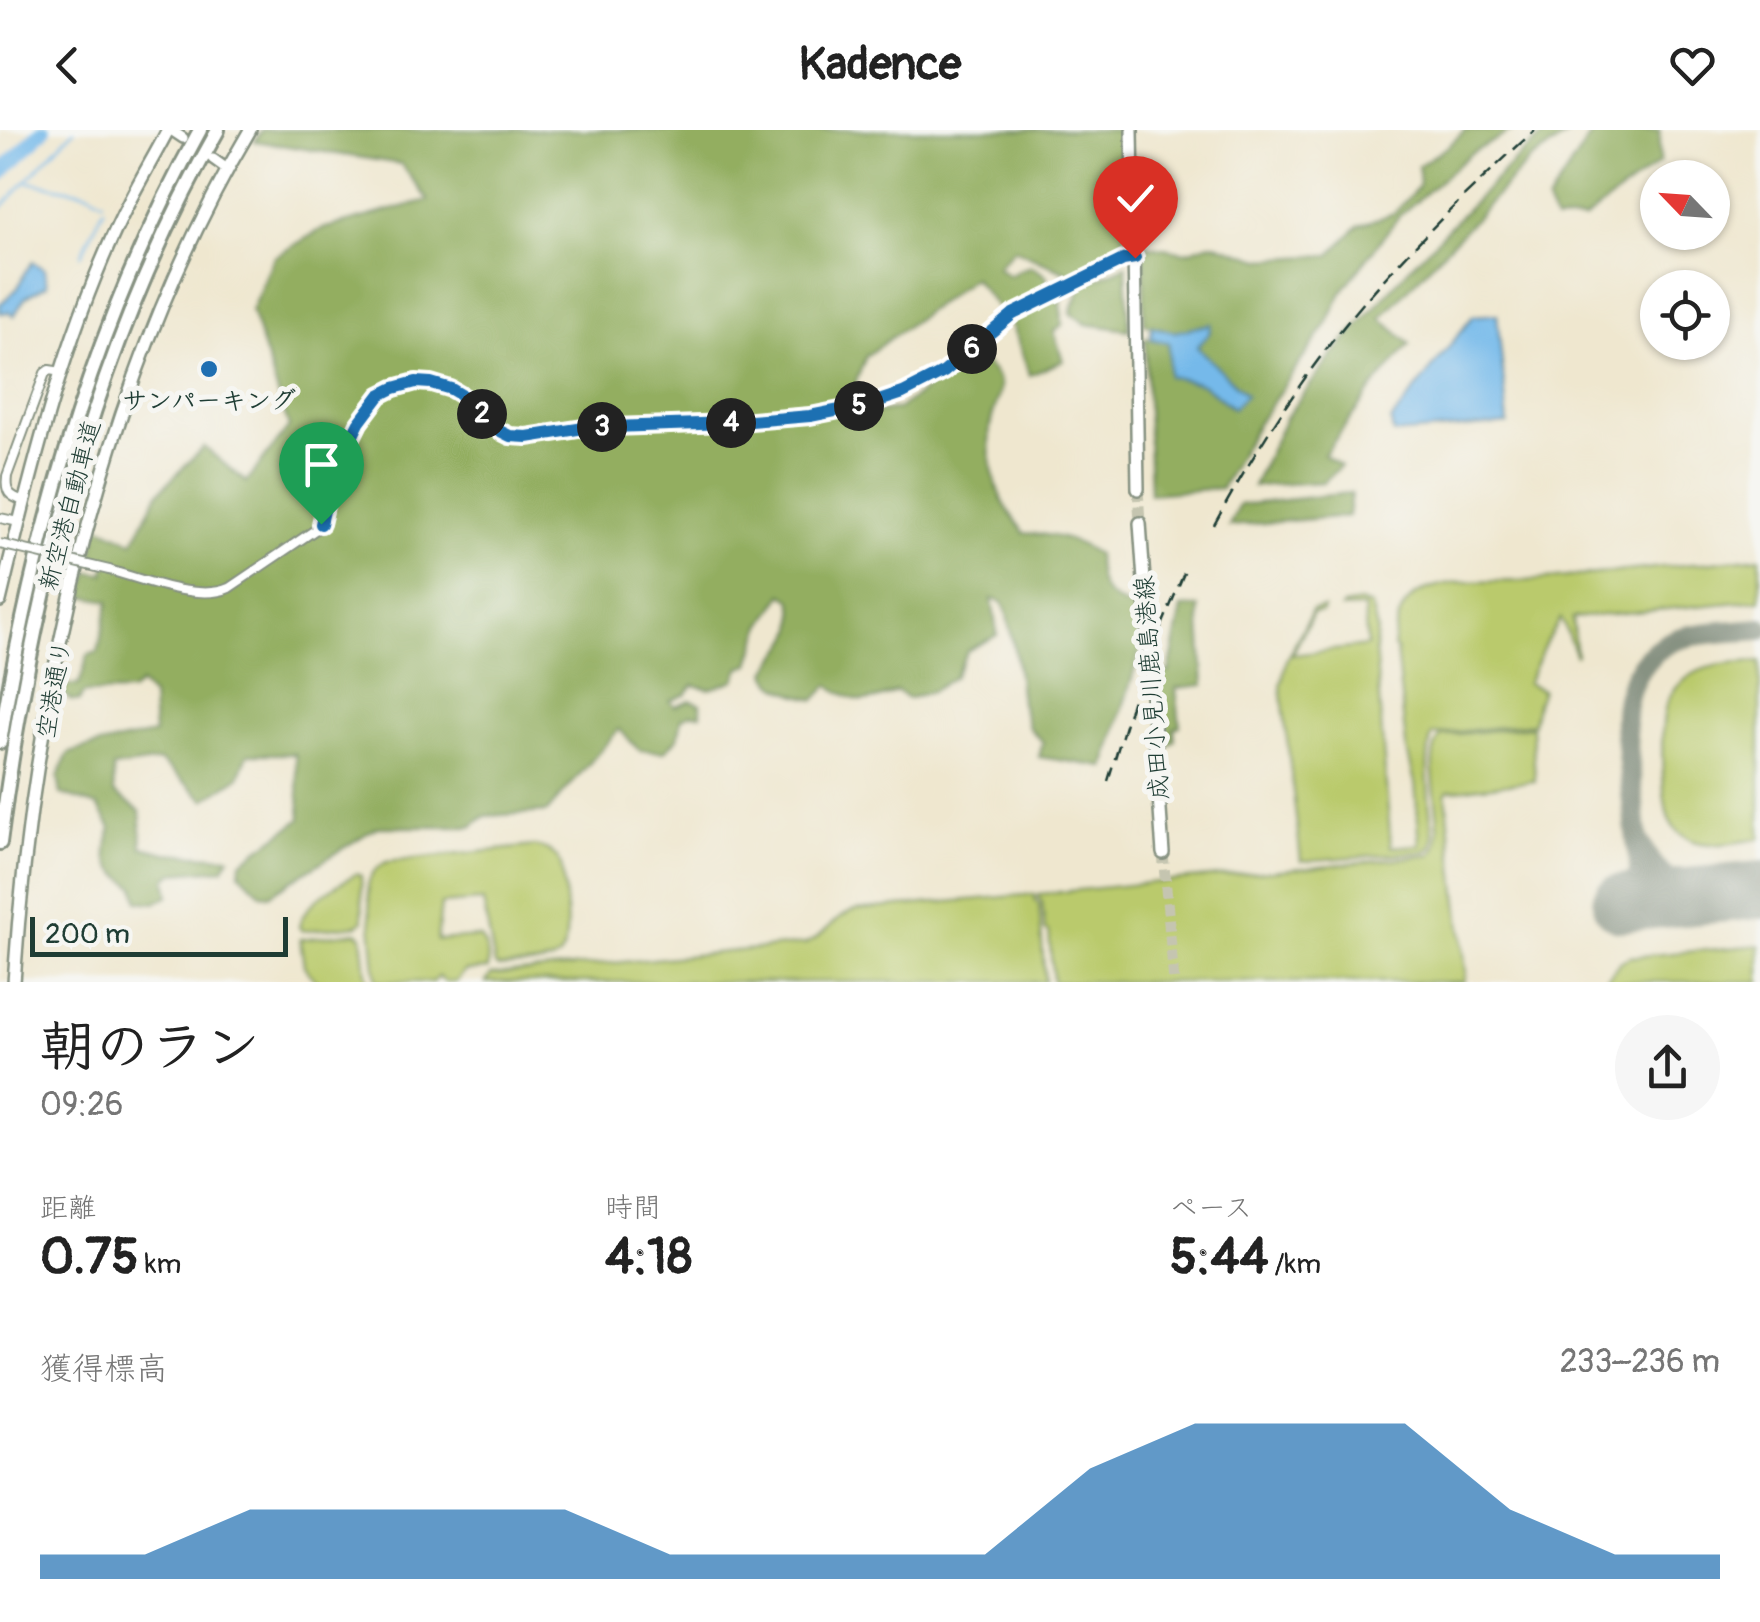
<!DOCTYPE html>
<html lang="ja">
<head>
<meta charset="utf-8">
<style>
  :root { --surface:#fff; --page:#f6f6f6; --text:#222; --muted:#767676; --accent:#1f6fb2 }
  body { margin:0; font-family:Pangolin,"Klee One",sans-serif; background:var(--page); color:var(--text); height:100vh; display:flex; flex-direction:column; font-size:38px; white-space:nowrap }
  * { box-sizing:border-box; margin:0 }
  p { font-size:32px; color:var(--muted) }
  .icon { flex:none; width:55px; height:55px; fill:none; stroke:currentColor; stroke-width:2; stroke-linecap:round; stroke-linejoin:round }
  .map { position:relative; height:852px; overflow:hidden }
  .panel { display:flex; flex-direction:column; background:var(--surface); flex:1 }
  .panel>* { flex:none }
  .needle { width:65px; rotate:295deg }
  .tools { position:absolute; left:1640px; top:30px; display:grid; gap:20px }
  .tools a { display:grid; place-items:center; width:90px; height:90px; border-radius:50%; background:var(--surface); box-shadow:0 2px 8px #0004; font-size:50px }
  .scale { position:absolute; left:30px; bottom:25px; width:258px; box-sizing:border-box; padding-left:10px; border:5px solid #1f3d34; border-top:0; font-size:28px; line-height:35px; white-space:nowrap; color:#1f3d34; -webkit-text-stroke:8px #f6f6f2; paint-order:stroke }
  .pin { position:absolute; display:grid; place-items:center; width:85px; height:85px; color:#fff; margin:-102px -42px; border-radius:50% 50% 50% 0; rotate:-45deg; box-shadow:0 0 10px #0007 }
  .pin .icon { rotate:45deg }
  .km { position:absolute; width:50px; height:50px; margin:-25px; border-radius:50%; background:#222; color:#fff; font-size:28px; line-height:50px; text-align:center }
  .round { display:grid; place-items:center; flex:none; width:105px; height:105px; border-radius:52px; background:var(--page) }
  .headline { display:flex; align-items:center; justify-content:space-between; height:170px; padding:0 40px }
  h1 { font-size:55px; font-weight:700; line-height:75px }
  .stats { display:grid; grid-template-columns:repeat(3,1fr); gap:15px; height:170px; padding:10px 40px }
  .stats div { display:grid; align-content:center }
  .stats b { font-size:50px; font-weight:700 }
  .stats small { font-size:28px; font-weight:400 }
  .stats p { font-size:28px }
  .chart { height:280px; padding:20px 40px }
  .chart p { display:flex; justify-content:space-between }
  .chart svg { width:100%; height:180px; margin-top:10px; fill:var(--accent); opacity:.7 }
  header { display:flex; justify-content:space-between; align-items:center; height:130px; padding:0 40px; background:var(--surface); font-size:45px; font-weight:700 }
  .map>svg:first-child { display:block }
  .green { fill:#baca6c; stroke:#6c8450; stroke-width:2.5 }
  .forest { fill:#93ae60; stroke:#59764a; stroke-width:2.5 }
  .water { fill:#74b9ea; stroke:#4a7b8f; stroke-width:2.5 }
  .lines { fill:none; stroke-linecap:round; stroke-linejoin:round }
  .stream { stroke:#74b9ea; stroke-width:2.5 }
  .river { stroke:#74b9ea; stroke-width:15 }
  .taxiway { stroke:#879282; stroke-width:22 }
  .runway { stroke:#879282; stroke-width:58 }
  .primary-tunnel { stroke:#c5c5b0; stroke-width:11; stroke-dasharray:11 5.5; stroke-linecap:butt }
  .minor-casing { stroke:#879282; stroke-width:12 }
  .tertiary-casing { stroke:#879282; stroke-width:14 }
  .primary-casing { stroke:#879282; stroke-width:16 }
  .trunk-casing { stroke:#879282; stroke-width:16 }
  .motorway-casing { stroke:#879282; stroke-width:18 }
  .minor { stroke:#fff; stroke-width:8 }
  .tertiary { stroke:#fff; stroke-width:9 }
  .primary { stroke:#fff; stroke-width:11 }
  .trunk { stroke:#fff; stroke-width:11 }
  .motorway { stroke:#fff; stroke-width:12 }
  .rail { stroke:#1f3d34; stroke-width:2.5; stroke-dasharray:15 8; stroke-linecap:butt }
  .minor-bridge-casing { stroke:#879282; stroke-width:12; stroke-linecap:butt }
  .minor-bridge { stroke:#fff; stroke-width:8 }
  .route-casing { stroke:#fff; stroke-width:20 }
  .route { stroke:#1f6fb2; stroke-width:12 }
  .poi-dot { fill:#1f6fb2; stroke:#f6f6f2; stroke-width:4 }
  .labels { text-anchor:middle; stroke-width:10; stroke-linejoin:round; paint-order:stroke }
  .poi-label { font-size:25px; font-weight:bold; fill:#1f3d34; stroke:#f6f6f2 }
  .street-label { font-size:25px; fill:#1f3d34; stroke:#f6f6f2 }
</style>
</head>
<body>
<header><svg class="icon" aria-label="back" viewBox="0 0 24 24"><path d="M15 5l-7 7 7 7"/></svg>Kadence<svg class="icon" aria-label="heart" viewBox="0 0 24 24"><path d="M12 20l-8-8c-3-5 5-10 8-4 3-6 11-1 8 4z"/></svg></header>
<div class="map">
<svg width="1760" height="852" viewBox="0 0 1760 852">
  <rect width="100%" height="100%" fill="#f6f6f2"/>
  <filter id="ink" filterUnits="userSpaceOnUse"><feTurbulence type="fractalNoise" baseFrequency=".01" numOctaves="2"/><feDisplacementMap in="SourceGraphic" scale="20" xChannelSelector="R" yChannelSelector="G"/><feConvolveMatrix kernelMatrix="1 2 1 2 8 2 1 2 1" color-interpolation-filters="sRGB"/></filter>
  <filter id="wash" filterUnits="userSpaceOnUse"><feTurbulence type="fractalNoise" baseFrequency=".0048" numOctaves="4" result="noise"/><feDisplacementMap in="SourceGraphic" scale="40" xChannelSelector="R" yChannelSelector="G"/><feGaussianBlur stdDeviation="2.25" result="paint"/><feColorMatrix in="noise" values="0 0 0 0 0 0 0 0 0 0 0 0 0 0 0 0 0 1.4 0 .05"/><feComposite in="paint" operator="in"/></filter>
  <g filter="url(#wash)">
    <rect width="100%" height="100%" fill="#efe7cf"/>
    <g class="green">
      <path d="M 1760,427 L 1760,470 L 1572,488 L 1576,526 L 1561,488 L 1547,510 L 1527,553 L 1542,560 L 1537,573 L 1533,593 L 1432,605 C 1425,626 1428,656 1430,679 C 1431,692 1437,706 1430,719 L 1423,722 L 1301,731 L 1281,556 L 1287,530 L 1312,480 L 1323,478 L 1322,482 L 1313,483 L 1292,525 L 1367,516 L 1364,477 L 1341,478 L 1343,475 L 1360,472 L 1371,476 L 1377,500 L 1375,518 L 1391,717 L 1420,715 L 1415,653 L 1406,616 L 1396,519 L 1393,518 C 1395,497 1398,477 1417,464 C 1447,445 1503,454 1538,450 C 1612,443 1686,435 1760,427 Z"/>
      <path d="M 1760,532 L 1760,709 C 1739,711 1711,719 1691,710 C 1681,706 1673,698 1669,689 C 1662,670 1659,591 1667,573 C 1670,563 1678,555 1686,549 C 1705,533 1736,533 1760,532 Z"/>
      <path d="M 1532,596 L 1535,651 L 1448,661 L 1446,664 L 1466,842 L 1464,852 L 1053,852 L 1049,802 L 1045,800 L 1042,772 L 1039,769 L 1038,764 L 1431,725 C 1452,702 1418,632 1441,606 Z"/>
      <path d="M 534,716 C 547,718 555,722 561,735 C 563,755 575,818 556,829 C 545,836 513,835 499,837 L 495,835 L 483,771 L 441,774 L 437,810 L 479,807 C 486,812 490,830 488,839 L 465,841 L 456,852 L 445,852 L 438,846 L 433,852 L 376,852 L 368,755 C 371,743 376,738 386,732 Z"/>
      <path d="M 357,743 L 361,746 L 363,791 L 358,795 L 302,801 L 299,797 C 303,772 336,756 357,743 Z"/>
      <path d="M 1035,764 L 1035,770 L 1039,774 L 1045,852 L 486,852 L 491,845 L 805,814 C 825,807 834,786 855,780 Z"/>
      <path d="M 357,802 L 362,806 L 367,852 L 316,852 L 304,836 L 300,809 Z"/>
      <path d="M 1760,815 L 1760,852 L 1604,852 L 1620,832 L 1629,827 Z"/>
    </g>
    <g class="forest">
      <path d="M 262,0 L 1122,0 L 1125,113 L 1077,147 L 1014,119 L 997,137 L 1009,146 L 1019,140 L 1031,136 L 1046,145 L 1052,167 L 1061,170 L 1062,195 L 1054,201 L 1063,231 L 1030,245 L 1012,196 L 973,148 L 866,226 L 857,249 L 848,287 L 898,279 L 973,226 C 983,230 997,243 1000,254 C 1002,262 993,281 991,292 C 986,316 992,347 1002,370 C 1007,381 1017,392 1024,403 C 1055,405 1070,407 1097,424 C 1098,461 1102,464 1135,480 L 1141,518 L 1105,637 L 1039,627 L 1043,612 L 1029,598 L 1021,573 L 1016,528 L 1006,480 L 1002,472 L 992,469 L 997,505 L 967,521 L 954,547 L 932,561 L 908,569 L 897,561 C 867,575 857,575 829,555 L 815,570 C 798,564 772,561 767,542 C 784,511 803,507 791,469 L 783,464 L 762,496 L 750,534 L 740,538 L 735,550 L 710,559 L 693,555 L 686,564 L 670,571 L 675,576 L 690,570 L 701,574 L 701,584 L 690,584 L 682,588 L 678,608 L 664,622 L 639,620 L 619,599 L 547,682 L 485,686 L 471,697 L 377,697 L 269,765 L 261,764 L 240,743 L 241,732 L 301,689 L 295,624 L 248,624 L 239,647 L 205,670 L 160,631 L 113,638 L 114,663 L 140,681 L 142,717 L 166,723 L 230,727 L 223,739 L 173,743 L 166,749 L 169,765 L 155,773 L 138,771 L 135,757 C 107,736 102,733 111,698 L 98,676 L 61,664 L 58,647 L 68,624 L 85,618 L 154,604 L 152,566 L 140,554 L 131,562 L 84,563 L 79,571 L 70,570 L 65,565 L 64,559 L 67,555 L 79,555 L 88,525 L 98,522 L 109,471 L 82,466 L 89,442 L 104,444 L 106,431 L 92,428 L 97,395 L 133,412 L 159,362 L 204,317 L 246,352 L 289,297 L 251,181 L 274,127 L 322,99 L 428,70 L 401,34 L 255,11 Z"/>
      <path d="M 1465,0 L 1514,0 L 1470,24 L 1399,86 L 1343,160 L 1327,194 L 1257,294 L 1221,358 L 1150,364 L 1145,208 L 1169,212 L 1169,246 L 1202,254 L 1232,278 L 1196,217 L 1209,203 L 1174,202 L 1144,194 L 1144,115 L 1187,122 L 1213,113 L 1261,129 L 1330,125 L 1359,95 L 1394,83 L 1419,56 L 1418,36 L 1450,15 Z"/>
      <path d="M 1549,0 L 1575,0 L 1528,32 L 1381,188 L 1410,214 L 1372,259 L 1324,325 L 1341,336 L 1323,352 L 1253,356 L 1286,287 L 1332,226 L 1410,137 L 1513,32 Z"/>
      <path d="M 1594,0 L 1660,0 L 1660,32 L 1585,89 L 1555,91 L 1547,73 Z"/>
      <path d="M 1126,136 L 1129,200 L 1086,194 L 1071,183 L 1081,155 Z"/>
      <path d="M 1351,363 L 1348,386 L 1229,396 L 1239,375 Z"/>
      <path d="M 1199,477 L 1204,555 L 1176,558 L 1180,596 L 1174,598 L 1175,611 L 1162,621 L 1158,543 L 1169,542 L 1182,478 Z"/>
    </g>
    <g class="water">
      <path d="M 33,132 L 44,139 L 47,155 L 25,168 L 14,186 L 9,182 L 0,183 L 0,174 L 18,158 L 25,142 Z"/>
      <path d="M 1497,184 L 1508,294 L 1393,304 L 1391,291 L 1473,186 Z"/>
      <path d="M 1211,194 L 1209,203 L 1197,217 L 1246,265 L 1233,278 L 1202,254 L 1168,246 L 1169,213 L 1151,209 L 1151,196 L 1174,202 Z"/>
    </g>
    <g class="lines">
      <g class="stream">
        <path d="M 28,52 L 89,63 L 103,71"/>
        <path d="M 0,79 L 74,0"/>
        <path d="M 81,125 L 104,78"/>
      </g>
      <path class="river" d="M 0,44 L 43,0"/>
      <g class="taxiway">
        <path d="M 1640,715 C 1654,745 1677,761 1709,765"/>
        <path d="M 1643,771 L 1625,595 C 1623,558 1642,520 1681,508 C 1705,501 1734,502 1760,499"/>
      </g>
      <path class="runway" d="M 1621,773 L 1760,760"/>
    </g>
  </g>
  <g filter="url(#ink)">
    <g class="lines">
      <g class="primary-tunnel">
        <path d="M 1138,359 L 1140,393"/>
        <path d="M 1163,723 L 1174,852"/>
      </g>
      <defs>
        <g id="minor">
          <path d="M 24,371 C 9,366 5,362 7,346 L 45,243 L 49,240 L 62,242"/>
          <path d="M 0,388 L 19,392"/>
          <path d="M 109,440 C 142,449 198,472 229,458 L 315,400 C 328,386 326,368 331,351 C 339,323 366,269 393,259 C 469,229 475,309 526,307 C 544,306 562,302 579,299 C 594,297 609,297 625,296 C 716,292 816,298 903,263 C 916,257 932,250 944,243 C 969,226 988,200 1014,184 C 1024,177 1037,172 1048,167 C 1073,155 1098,143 1123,131 L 1135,129"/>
        </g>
        <g id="tertiary">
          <path d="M 171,0 L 183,8"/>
          <path d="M 213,29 L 227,39"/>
        </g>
        <g id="primary">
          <path d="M 1132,0 L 1138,359"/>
          <path d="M 1140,393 L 1163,723"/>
        </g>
        <g id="trunk">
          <path d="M 0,471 C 32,336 68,191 131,68 C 143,45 156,23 168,0"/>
          <path d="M 14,852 C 33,564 102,250 250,0"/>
        </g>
        <g id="motorway">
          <path d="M 0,612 C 34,399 95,189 200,0"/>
          <path d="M 0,713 C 31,466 94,218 218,0"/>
        </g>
      </defs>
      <use href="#minor" class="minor-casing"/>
      <use href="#tertiary" class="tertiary-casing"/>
      <use href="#primary" class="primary-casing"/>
      <use href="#trunk" class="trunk-casing"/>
      <use href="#motorway" class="motorway-casing"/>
      <use href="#minor" class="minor"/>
      <use href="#tertiary" class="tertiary"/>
      <use href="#primary" class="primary"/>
      <use href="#trunk" class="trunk"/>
      <use href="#motorway" class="motorway"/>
      <g class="rail">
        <path d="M 1214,395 C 1250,330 1289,267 1334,209 C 1393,133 1464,65 1535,0"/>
        <path d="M 1108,651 L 1139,550 L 1187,436"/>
      </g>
      <defs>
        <path id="minor-bridge" d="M 0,414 L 109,440"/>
      </defs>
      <use href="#minor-bridge" class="minor-bridge-casing"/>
      <use href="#minor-bridge" class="minor-bridge"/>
    </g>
  </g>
  <g class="lines" filter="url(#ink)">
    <defs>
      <path id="route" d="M 321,394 L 331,350 L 359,293 L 380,265 L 394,258 L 416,252 L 431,253 L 451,259 L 466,268 L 498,300 L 510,306 L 527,307 L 584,298 L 728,293 L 810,286 L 870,274 L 903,263 L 944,242 L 1013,184 L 1123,130 L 1135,128"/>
    </defs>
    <use href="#route" class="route-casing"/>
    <use href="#route" class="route"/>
  </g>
  <circle class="poi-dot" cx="209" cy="239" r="10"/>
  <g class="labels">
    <g class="poi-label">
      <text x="209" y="279">サンパーキング</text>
    </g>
    <g class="street-label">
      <text transform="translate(69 375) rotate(-75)" y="9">新空港自動車道</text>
      <text transform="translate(1151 558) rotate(-94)" y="9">成田小見川鹿島港線</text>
      <text transform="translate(53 559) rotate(-80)" y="9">空港通り</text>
    </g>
  </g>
</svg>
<div class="tools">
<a><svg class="needle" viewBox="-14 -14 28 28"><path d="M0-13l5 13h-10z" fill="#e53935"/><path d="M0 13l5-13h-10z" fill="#767676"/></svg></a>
<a><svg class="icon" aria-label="locate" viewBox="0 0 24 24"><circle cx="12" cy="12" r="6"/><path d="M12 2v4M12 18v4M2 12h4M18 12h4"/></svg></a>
</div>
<div class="scale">200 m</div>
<div class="pin" style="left:321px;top:394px;background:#1e9e55"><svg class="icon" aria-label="arrive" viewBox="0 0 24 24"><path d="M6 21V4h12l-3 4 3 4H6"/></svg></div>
<div class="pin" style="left:1135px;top:128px;background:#d93025"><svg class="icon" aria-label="check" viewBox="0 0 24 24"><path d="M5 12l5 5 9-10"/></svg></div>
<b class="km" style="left:482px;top:284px">2</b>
<b class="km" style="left:602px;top:297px">3</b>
<b class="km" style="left:731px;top:293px">4</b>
<b class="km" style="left:859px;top:276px">5</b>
<b class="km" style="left:972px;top:219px">6</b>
</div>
<section class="panel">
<div class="headline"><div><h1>朝のラン</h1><p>09:26</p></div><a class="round"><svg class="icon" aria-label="share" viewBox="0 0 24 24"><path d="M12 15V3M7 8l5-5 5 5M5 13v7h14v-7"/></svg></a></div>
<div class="stats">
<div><p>距離</p><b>0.75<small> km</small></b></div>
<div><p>時間</p><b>4:18</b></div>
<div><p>ペース</p><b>5:44<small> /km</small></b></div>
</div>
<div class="chart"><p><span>獲得標高</span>233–236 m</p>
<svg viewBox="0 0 160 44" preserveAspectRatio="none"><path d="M0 44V38L10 38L20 27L30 27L40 27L50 27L60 38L70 38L80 38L90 38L100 17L110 6L120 6L130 6L140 27L150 38L160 38V44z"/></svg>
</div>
</section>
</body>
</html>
